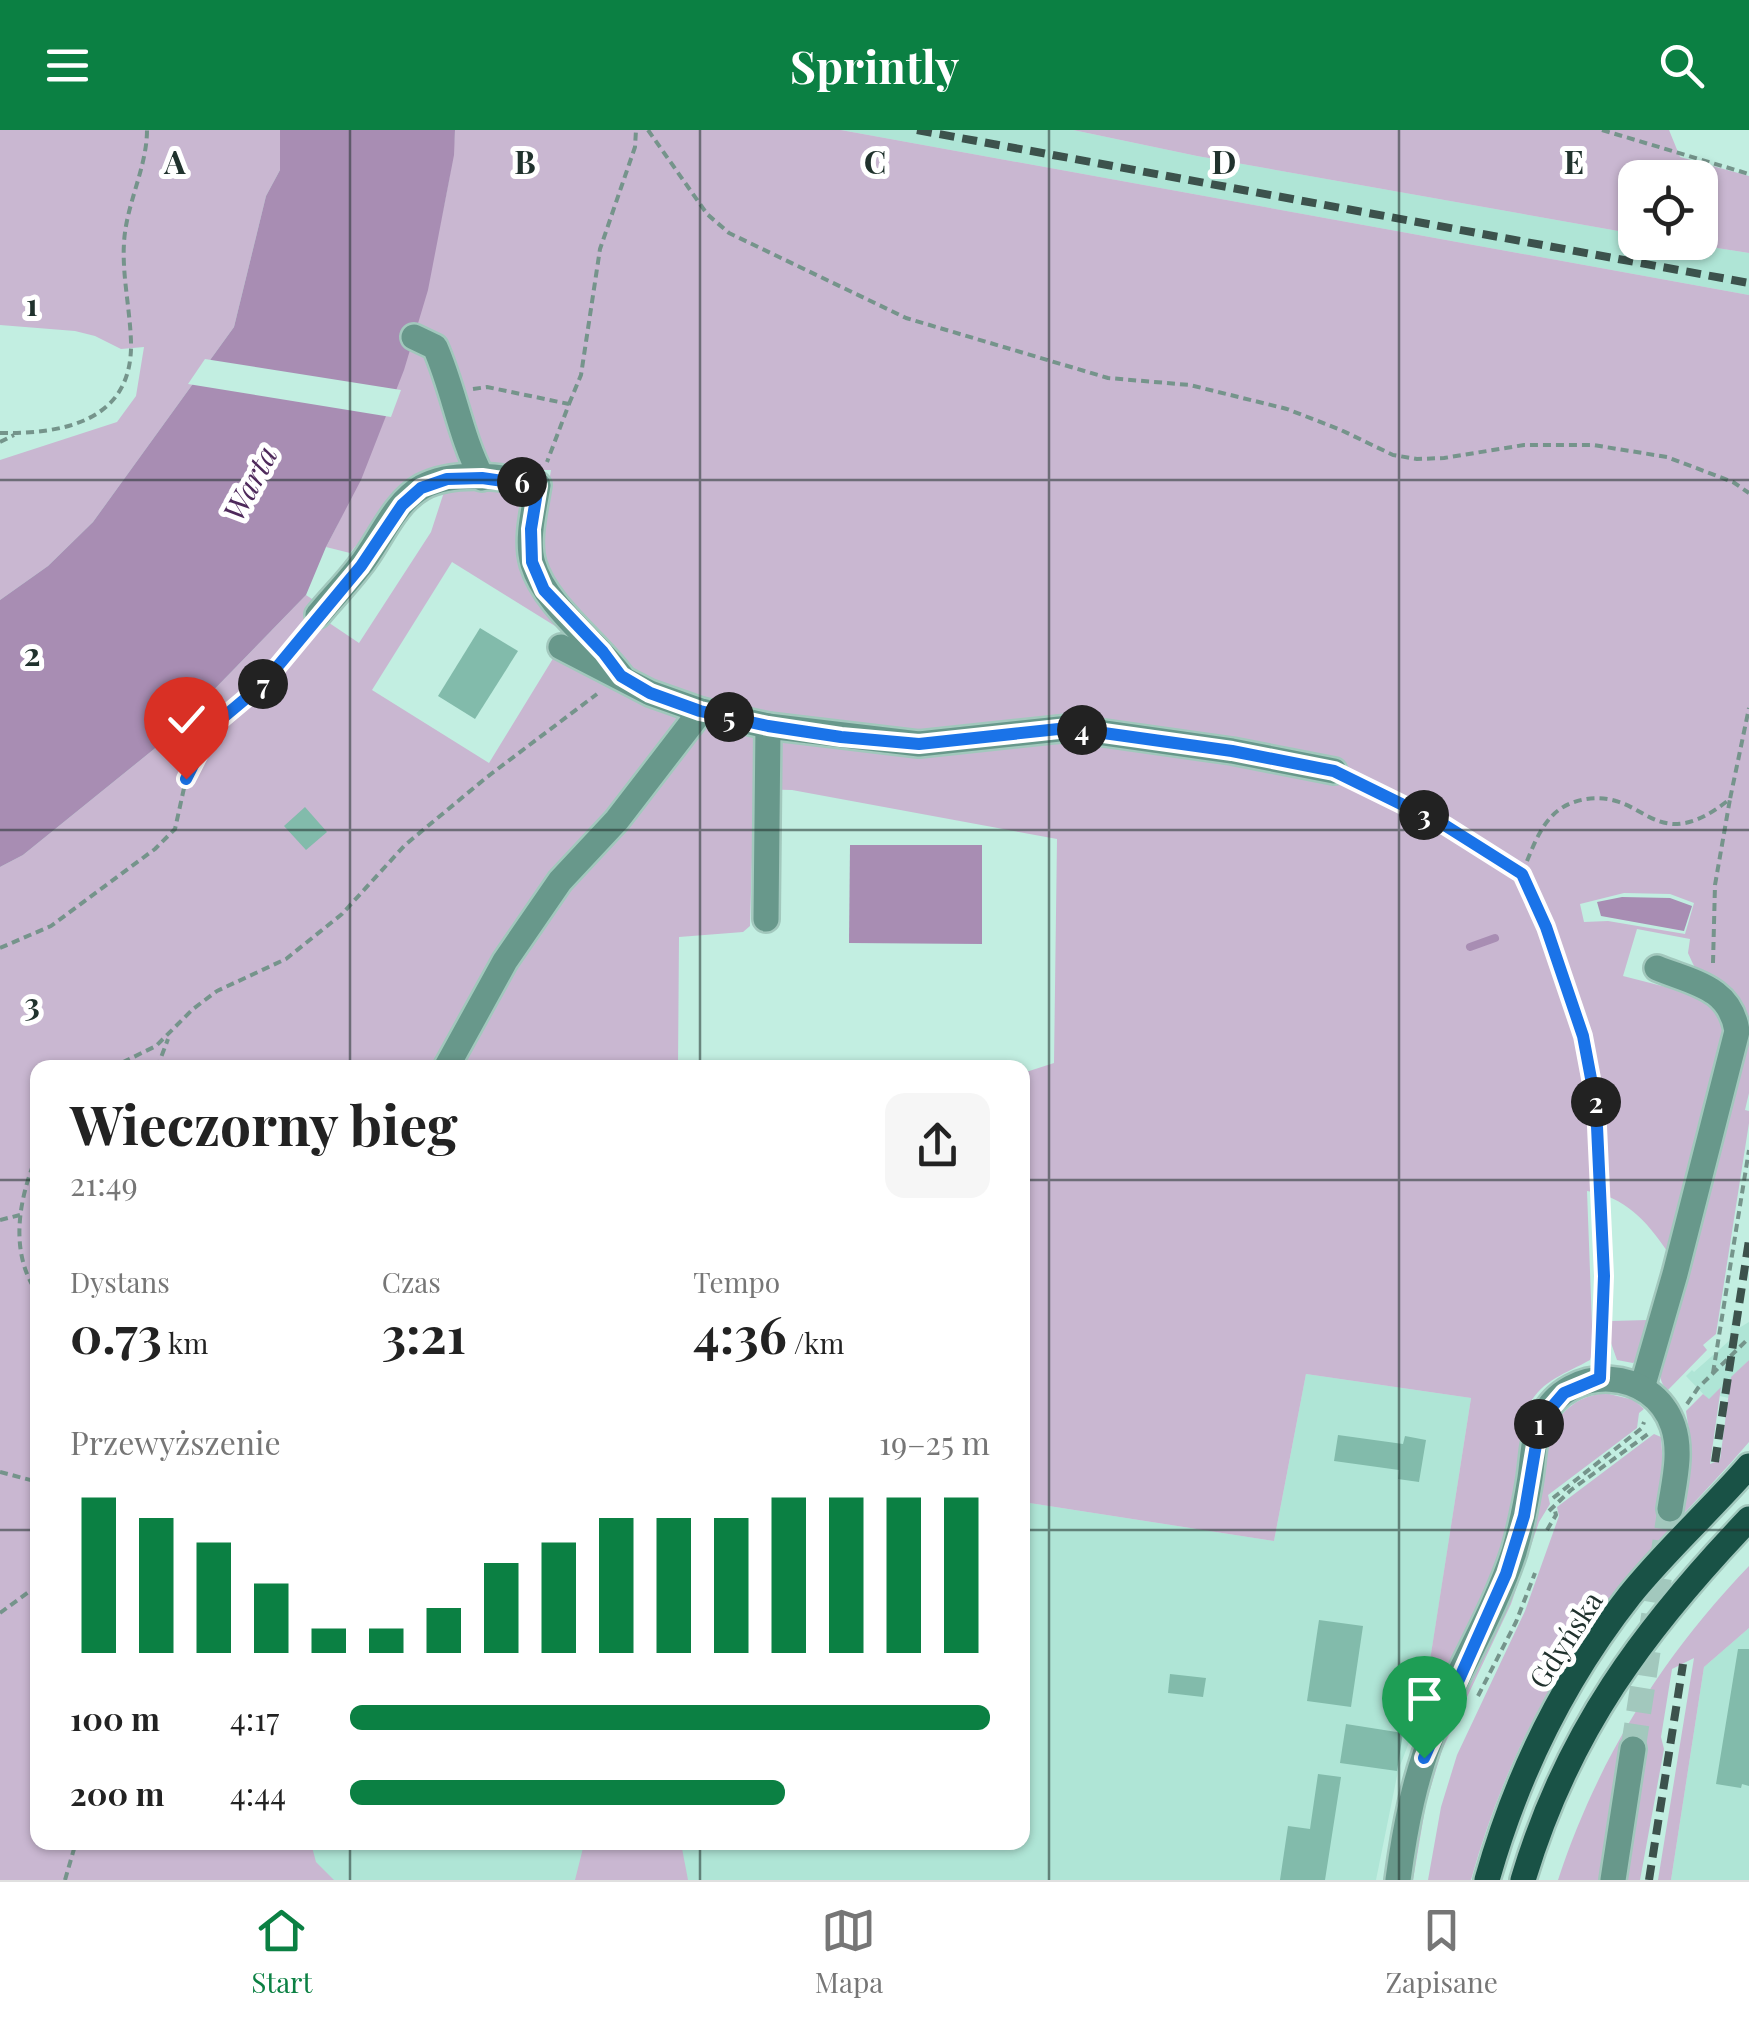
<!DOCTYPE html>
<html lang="pl">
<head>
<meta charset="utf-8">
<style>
  :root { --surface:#fff; --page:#f6f6f6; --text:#222; --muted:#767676; --line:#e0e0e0; --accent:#0b8043 }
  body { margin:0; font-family:"Playfair Display",serif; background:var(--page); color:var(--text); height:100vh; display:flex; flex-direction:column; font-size:38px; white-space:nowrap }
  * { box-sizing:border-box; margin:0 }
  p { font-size:32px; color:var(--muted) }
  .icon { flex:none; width:55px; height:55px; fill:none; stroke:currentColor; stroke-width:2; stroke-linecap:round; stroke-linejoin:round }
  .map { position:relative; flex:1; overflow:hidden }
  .drawer { position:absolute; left:30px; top:930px; width:1000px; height:790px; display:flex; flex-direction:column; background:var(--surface); border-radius:20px; box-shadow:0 2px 8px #0004 }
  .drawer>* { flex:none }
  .tools { position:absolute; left:1618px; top:30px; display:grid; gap:20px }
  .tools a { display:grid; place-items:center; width:100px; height:100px; border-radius:20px; background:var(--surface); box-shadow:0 2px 8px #0004; font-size:50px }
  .pin { position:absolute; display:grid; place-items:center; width:85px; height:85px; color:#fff; margin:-102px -42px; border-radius:50% 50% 50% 0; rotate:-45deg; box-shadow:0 0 10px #0007 }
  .pin .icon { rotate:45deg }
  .km { position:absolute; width:50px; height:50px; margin:-25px; border-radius:50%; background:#222; color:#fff; font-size:28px; line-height:50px; text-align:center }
  .round { display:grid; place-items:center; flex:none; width:105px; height:105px; border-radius:20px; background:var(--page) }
  .summary { display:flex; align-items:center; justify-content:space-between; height:170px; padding:0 40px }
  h1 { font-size:55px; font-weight:700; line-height:75px }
  .metrics { display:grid; grid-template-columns:repeat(3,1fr); gap:15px; height:170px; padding:10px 40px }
  .metrics div { display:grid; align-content:center }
  .metrics b { font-size:50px; font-weight:700 }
  .metrics small { font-size:28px; font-weight:400 }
  .metrics p { font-size:28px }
  .chart { height:280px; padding:20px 40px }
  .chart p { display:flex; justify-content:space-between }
  .chart svg { width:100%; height:180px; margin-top:10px; stroke:var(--accent); stroke-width:6 }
  ul { padding:0 40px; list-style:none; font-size:32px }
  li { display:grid; grid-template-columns:160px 120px 1fr; align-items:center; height:75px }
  li i { height:25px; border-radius:12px; background:var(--accent) }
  header { display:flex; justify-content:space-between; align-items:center; height:130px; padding:0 40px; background:var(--accent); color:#fff; font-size:45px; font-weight:700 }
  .menu { display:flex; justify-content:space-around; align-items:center; height:140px; border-top:2px solid var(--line); background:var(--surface); font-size:28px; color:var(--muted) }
  .menu a { display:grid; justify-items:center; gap:5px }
  .menu .on { color:var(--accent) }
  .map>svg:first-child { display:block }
  .built { fill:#afe5d6 }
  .green { fill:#c9b7d1; fill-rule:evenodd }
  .water { fill:#a88db3 }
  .pier { fill:#c2eee1 }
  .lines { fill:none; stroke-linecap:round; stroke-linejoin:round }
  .stream { stroke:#a88db3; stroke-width:8 }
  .building { fill:#82bbab }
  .minor-tunnel { stroke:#a2c8bd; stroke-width:25; stroke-dasharray:25 12; stroke-linecap:butt }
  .minor-casing { stroke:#a2c8bd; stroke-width:30 }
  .major-casing { stroke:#a2c8bd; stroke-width:30 }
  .path { stroke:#75948b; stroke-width:4; stroke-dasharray:8 5; stroke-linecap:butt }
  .minor { stroke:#68988b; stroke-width:25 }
  .major { stroke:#195246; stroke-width:25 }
  .rail { stroke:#3c524c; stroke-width:8; stroke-dasharray:15 8; stroke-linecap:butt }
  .route-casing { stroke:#fff; stroke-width:20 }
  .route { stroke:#1a73e8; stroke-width:12 }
  .grid { fill:none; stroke:#20322d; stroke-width:2.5; stroke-opacity:0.55 }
  .labels { text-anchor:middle; stroke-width:10; stroke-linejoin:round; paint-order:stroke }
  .street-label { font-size:28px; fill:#20322d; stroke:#fff }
  .water-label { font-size:30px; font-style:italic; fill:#4e295b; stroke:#fff }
  .grid-label { font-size:32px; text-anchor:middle; font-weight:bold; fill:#20322d; stroke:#fff; stroke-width:10; stroke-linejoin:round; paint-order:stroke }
</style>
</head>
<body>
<header><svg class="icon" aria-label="menu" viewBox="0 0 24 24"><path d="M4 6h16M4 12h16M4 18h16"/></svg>Sprintly<svg class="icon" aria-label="search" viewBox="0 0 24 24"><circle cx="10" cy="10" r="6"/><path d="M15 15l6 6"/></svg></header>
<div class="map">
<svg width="1749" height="1750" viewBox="0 0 1749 1750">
  <rect width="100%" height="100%" fill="#c2eee1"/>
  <g class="built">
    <path d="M 841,0 L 1073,0 L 1197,26 L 1635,104 L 1635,112 L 1685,113 L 1749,123 L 1749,165 Z"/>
    <path d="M 1733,1182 L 1741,1184 L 1739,1198 L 1749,1192 L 1749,1230 L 1732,1247 L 1729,1268 L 1720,1266 L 1721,1259 L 1709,1270 L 1686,1246 L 1692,1240 L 1694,1242 L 1729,1211 Z"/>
    <path d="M 1306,1244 L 1471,1268 L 1423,1576 L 1398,1641 L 1376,1750 L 164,1750 L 176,1712 L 1022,1712 L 1023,1372 L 1274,1411 Z"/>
    <path d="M 1749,1498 L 1749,1750 L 1671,1750 L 1704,1537 Z"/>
  </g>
  <g class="green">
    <path d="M 0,0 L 280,0 L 280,40 L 266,66 L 234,197 L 93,392 L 48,436 L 0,470 L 0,330 L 117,292 L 136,266 L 144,217 L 121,219 L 95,206 L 75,201 L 0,195 Z"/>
    <path d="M 455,0 L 841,0 L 1749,165 L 1749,963 L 1745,980 L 1749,981 L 1749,993 L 1716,1204 L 1703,1215 L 1707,1220 L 1668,1260 C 1658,1252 1660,1243 1662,1232 L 1744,913 L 1693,834 L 1688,823 L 1690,809 L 1637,799 L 1623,846 L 1705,867 L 1716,875 L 1729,909 L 1639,1228 L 1633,1233 L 1617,1230 L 1611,1213 L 1611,1191 L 1647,1190 L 1667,1121 C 1646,1090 1625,1067 1587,1061 L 1593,1221 L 1590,1230 C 1567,1243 1542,1250 1529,1275 C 1521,1292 1515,1359 1511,1382 C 1502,1437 1454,1553 1415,1591 L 1423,1575 L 1471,1268 L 1306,1244 L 1274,1411 L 1023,1372 L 1023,943 L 1054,933 L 1057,709 L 792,660 L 754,659 L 750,796 L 743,802 L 679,807 L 678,937 L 38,938 L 38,1712 L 311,1713 L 316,1732 L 334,1750 L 0,1750 L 0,737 L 23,725 L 164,611 L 306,465 L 315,471 L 310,480 L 359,513 L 431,402 L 444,362 L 457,357 L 520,364 L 526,372 L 549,454 L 539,413 L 551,340 L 438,340 L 385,381 L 350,423 L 326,417 C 379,316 418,211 439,99 C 446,66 453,34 455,0 ZM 452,432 L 568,504 L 489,633 L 372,560 ZM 1624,763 L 1670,764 L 1694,773 L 1685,804 L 1608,791 L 1584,792 L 1580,774 Z"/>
    <path d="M 1073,0 L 1669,0 L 1680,27 L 1749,46 L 1749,123 L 1685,113 L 1700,112 L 1700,48 L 1635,48 L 1635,104 L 1197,26 Z"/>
    <path d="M 1749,1230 L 1749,1312 C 1711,1357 1669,1397 1631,1442 C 1556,1531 1502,1638 1471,1750 L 1428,1750 L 1441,1677 L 1457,1625 L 1525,1481 L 1559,1386 L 1557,1377 L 1654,1304 L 1661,1307 L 1663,1336 L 1656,1385 L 1683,1373 L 1691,1314 L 1686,1281 L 1703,1264 L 1709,1269 L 1721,1257 L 1710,1334 L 1720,1330 L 1731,1247 Z"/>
    <path d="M 1605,1263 L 1634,1270 L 1644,1279 L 1639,1283 L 1637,1298 L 1548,1365 L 1550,1374 L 1539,1392 L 1511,1474 L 1442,1620 L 1426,1673 L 1413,1750 L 1410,1750 L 1417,1703 L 1440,1619 L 1509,1473 L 1524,1429 L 1551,1302 C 1562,1278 1580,1266 1605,1263 Z"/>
    <path d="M 1749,1436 L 1749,1498 L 1704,1537 L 1671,1750 L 1658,1750 L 1694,1528 L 1672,1539 L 1661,1607 L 1664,1619 L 1640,1750 L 1558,1750 C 1598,1629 1661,1528 1749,1436 Z"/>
    <path d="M 592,1712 L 681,1713 L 688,1750 L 575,1750 L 583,1718 Z"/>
  </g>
  <g class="water">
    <path d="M 280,0 L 455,0 L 454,25 L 428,160 L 404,240 L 361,350 L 326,417 L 306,465 L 164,611 L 23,725 L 0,737 L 0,470 L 48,436 L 93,392 L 234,197 L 266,66 L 280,40 Z"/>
    <path d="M 850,715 L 982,715 L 982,814 L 849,813 Z"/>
    <path d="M 1622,767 L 1670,768 L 1692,776 L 1684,801 L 1601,786 L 1597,772 Z"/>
  </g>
  <path class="pier" d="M 205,229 L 401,260 L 391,287 L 188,254 Z"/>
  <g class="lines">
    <path class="stream" d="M 1470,817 L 1495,808"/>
  </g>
  <g class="building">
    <path d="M 480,498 L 518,521 L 475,589 L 438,566 Z"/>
    <path d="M 305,677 L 327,702 L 306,720 L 284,696 Z"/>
    <path d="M 1338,1305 L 1403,1314 L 1405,1306 L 1426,1310 L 1419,1352 L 1398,1349 L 1399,1340 L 1334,1331 Z"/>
    <path d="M 1319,1490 L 1363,1496 L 1351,1577 L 1307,1571 Z"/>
    <path d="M 1738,1519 L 1749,1519 L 1749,1656 L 1742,1654 L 1741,1658 L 1716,1654 Z"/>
    <path d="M 1170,1544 L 1206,1548 L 1203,1567 L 1168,1563 Z"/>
    <path d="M 1346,1594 L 1403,1603 L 1397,1641 L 1340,1633 Z"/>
    <path d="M 1318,1644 L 1341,1647 L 1325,1750 L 1280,1750 L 1288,1696 L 1310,1699 Z"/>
  </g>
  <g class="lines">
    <path class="minor-tunnel" d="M 1633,1619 L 1670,1379"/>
    <defs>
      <g id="minor">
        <path d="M 414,207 L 435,217 C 454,260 460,306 482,348"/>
        <path d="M 318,485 C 331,469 346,454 359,437 C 379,413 393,373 422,357 C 453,340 505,346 538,355 C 534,380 526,410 533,434 C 545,475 596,512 621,546"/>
        <path d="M 561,517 L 650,563 L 701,581 L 768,596"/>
        <path d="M 766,789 L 768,596 L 919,614 L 1069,598 L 1232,621 L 1334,641"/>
        <path d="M 446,938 L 505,831 L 560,751 L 617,690 L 701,581"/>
        <path d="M 1642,1258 L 1675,1144 L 1737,901 C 1730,857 1694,853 1657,838"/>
        <path d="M 1398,1750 C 1405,1697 1415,1645 1436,1595 C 1460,1536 1494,1483 1514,1422 C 1521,1398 1526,1373 1530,1348 C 1533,1328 1533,1306 1542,1288 C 1569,1233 1653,1237 1673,1296 C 1682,1322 1674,1352 1670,1379"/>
        <path d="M 1613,1750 L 1633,1619"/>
      </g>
      <g id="major">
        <path d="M 1487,1750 C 1516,1647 1564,1549 1630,1465 C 1667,1419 1711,1380 1749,1336"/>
        <path d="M 1523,1750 C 1567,1602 1644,1499 1749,1389"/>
      </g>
    </defs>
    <use href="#minor" class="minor-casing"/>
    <use href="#major" class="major-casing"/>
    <g class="path">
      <path d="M 648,0 L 707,84 L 729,103 L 906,188 L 1108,248 L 1190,255 L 1287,279 L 1341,300 L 1393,325 L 1417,329 L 1444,328 L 1524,315 L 1593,315 L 1667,327 L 1733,352 L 1749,363"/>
      <path d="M 1602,0 L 1749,44"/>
      <path d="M 473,259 L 487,257 L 569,274 L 547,332"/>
      <path d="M 569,274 L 581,245 L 600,119 L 635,17 L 636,0"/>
      <path d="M 0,303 C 64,304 133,291 131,212 C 130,179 122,145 124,113 C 126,74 147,38 147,0"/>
      <path d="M 0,312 L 14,305"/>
      <path d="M 1356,652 L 1446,696 L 1522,743 L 1546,797 L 1583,906 L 1596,975 L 1604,1146 L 1601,1227"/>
      <path d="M 1522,743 C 1530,725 1537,702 1551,687 C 1566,670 1594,664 1616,671 C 1637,677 1651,693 1674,694 C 1696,694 1713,682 1730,669 L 1749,578"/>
      <path d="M 0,818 L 51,796 L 155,719 L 175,699 L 186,649 L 213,596 L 263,553 L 302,504"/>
      <path d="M 1713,833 L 1715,755 L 1730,669"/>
      <path d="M 111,938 L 156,916 L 193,879 L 217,861 L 286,829 L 342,784 L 405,715 L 487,647 L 597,564"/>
      <path d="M 157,938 L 168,909"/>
      <path d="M 38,1023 C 19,1067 8,1122 38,1164"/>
      <path d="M 0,1090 L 20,1085"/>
      <path d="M 1713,1243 L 1749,1020"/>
      <path d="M 1687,1274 L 1698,1258 L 1749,1208"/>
      <path d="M 0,1342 L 38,1352"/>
      <path d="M 1553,1368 L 1642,1298 L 1644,1292"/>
      <path d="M 1549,1381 L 1571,1360 L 1648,1304"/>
      <path d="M 1547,1400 L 1556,1385 L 1554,1377"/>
      <path d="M 0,1483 L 38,1455"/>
      <path d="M 1478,1566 L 1516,1492 L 1535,1443"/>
      <path d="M 65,1750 L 76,1712"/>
    </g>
    <use href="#minor" class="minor"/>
    <use href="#major" class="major"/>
    <g class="rail">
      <path d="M 917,0 L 1749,153"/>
      <path d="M 1715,1332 L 1749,1110"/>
      <path d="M 1649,1750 L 1683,1534"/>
    </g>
  </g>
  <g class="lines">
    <defs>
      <path id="route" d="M 186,649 L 213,596 L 263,554 L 361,436 L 402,375 L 421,358 L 447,349 L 482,348 L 538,356 L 531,399 L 532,432 L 544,460 L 603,522 L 621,546 L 650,563 L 700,581 L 768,596 L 841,607 L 919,614 L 1068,598 L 1232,621 L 1334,641 L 1446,696 L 1522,744 L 1546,797 L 1583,906 L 1596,975 L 1604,1146 L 1600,1248 L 1564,1263 L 1540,1291 L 1524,1386 L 1506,1444 L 1424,1628"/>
    </defs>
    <use href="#route" class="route-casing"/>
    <use href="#route" class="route"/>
  </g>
  <path class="grid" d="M 350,0 L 350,938M 700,0 L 700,938M 1049,0 L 1049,1750M 1399,0 L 1399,1750M 0,350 L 1749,350M 0,700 L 1749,700M 0,1050 L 38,1050M 1022,1050 L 1749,1050M 0,1400 L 38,1400M 1022,1400 L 1749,1400M 350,1712 L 350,1750M 700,1712 L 700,1750"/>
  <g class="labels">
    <g class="street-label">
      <text transform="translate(1566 1510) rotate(-57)" y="10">Gdyńska</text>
    </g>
    <g class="water-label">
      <text transform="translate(251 354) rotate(-62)" y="10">Warta</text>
    </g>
  </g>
  <g class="grid-label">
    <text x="175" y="44">A</text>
    <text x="525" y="44">B</text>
    <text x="875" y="44">C</text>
    <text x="1224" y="44">D</text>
    <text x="1574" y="44">E</text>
    <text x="32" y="186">1</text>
    <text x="32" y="536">2</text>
    <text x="32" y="886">3</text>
  </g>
</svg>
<div class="tools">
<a><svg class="icon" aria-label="locate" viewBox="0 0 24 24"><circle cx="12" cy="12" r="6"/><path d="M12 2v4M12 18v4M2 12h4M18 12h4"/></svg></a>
</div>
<div class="pin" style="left:1424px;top:1628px;background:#1e9e55"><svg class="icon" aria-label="arrive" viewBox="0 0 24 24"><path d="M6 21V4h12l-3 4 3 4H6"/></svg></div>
<div class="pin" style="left:186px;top:649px;background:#d93025"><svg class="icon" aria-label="check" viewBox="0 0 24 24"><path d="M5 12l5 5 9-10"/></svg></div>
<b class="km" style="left:1539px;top:1294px">1</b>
<b class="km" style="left:1596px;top:972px">2</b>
<b class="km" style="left:1424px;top:685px">3</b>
<b class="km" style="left:1082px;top:600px">4</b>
<b class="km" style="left:729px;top:587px">5</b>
<b class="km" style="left:522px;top:352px">6</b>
<b class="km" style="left:263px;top:554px">7</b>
<section class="drawer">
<div class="summary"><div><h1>Wieczorny bieg</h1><p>21:49</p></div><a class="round"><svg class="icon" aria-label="share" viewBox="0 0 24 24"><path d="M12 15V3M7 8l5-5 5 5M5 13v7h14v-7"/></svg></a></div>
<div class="metrics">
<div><p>Dystans</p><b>0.73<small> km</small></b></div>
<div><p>Czas</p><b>3:21</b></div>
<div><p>Tempo</p><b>4:36<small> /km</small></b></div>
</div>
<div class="chart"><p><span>Przewyższenie</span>19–25 m</p>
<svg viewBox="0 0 160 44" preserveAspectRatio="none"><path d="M5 44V6M15 44V11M25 44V17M35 44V27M45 44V38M55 44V38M65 44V33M75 44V22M85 44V17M95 44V11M105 44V11M115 44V11M125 44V6M135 44V6M145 44V6M155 44V6"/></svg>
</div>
<ul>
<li><b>100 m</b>4:17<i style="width:100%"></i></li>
<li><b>200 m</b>4:44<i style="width:68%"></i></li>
</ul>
</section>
</div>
<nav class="menu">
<a class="on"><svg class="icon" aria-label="home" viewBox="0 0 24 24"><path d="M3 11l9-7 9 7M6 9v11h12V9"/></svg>Start</a>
<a><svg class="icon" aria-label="map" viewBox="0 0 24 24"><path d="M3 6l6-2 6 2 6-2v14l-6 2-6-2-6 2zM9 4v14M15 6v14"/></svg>Mapa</a>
<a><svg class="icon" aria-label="saved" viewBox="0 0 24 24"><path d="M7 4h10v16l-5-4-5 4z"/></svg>Zapisane</a>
</nav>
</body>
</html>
